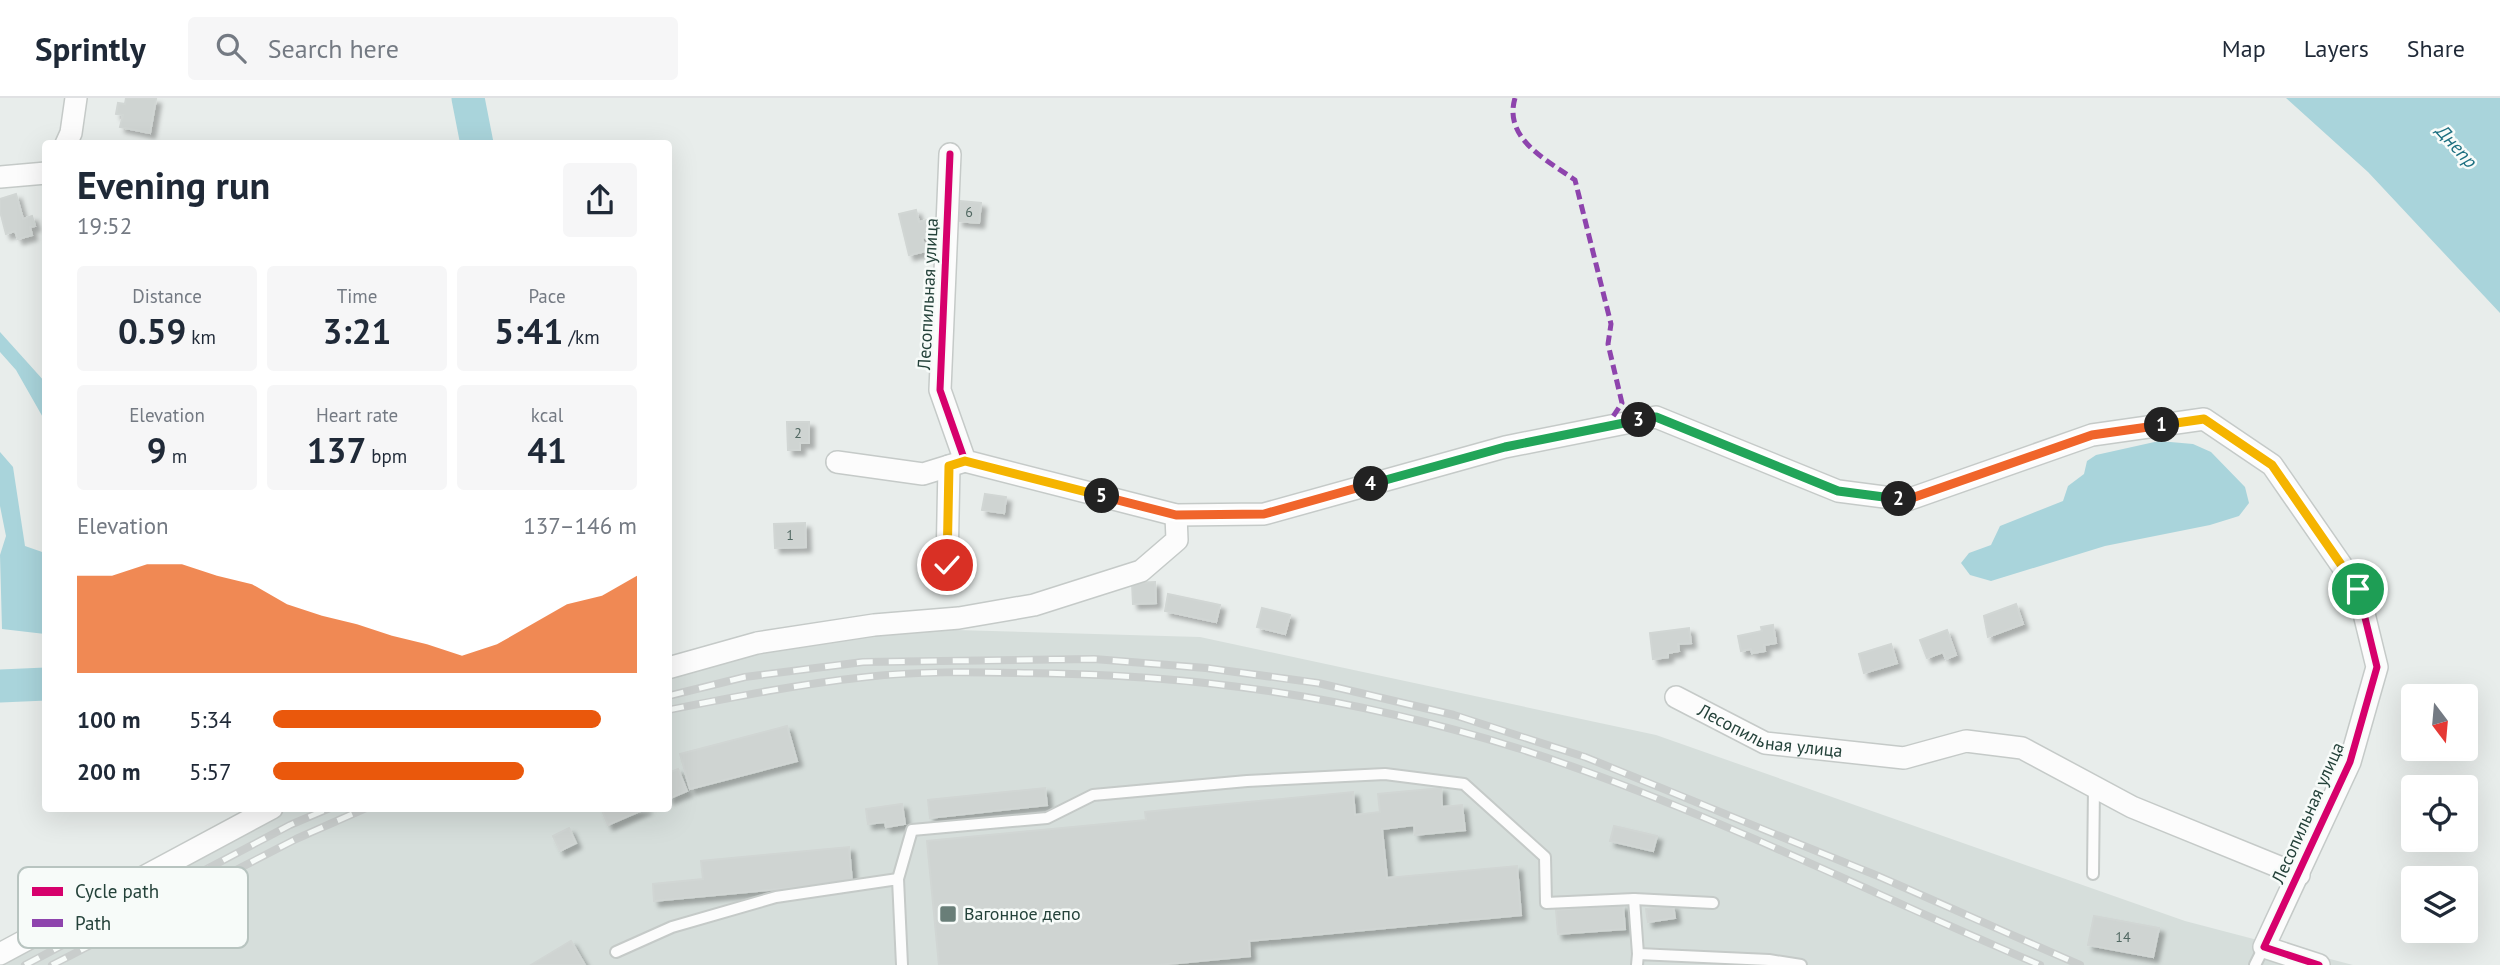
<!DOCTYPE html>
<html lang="en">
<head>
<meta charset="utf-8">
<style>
  :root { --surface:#fff; --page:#f6f6f7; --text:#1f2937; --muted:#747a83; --line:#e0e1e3; --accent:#ea580c }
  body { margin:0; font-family:"PT Sans",sans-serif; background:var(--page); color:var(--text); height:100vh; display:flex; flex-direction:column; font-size:26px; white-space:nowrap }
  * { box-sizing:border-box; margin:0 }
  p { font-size:23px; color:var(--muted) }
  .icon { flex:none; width:38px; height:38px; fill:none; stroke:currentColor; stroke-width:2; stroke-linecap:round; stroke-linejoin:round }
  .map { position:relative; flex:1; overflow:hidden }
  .drawer { position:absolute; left:42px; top:42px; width:630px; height:672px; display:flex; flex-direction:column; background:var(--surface); border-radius:7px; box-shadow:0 7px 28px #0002 }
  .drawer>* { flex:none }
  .needle { width:46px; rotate:164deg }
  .fabs { position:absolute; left:2401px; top:586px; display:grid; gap:14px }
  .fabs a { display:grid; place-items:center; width:77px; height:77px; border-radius:7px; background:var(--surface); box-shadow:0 7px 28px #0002; font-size:35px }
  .pin { position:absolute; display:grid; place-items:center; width:60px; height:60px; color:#fff; margin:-30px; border:4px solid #fff; border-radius:50%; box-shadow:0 2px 7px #0007 }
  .km { position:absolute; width:35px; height:35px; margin:-18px; border-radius:50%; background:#222; color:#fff; font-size:19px; line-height:35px; text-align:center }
  .round { display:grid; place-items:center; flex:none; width:74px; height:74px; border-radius:7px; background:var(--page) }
  .summary { display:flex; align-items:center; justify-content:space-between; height:119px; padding:0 35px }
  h1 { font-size:38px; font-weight:700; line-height:52px }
  .stats { display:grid; grid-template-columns:repeat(3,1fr); gap:10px; height:119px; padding:7px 35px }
  .stats div { display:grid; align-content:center; border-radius:7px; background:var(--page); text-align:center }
  .stats b { font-size:35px; font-weight:700 }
  .stats small { font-size:19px; font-weight:400 }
  .stats p { font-size:19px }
  .chart { height:196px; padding:14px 35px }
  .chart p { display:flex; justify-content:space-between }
  .chart svg { width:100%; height:126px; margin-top:7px; fill:var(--accent); opacity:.7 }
  ul { padding:0 35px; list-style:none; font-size:23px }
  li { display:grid; grid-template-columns:112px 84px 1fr; align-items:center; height:52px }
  li i { height:18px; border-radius:9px; background:var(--accent) }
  header { display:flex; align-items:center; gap:42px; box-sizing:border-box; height:98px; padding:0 35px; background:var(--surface); border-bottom:2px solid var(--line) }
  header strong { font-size:33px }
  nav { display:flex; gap:38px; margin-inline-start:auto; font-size:24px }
  .search { width:490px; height:63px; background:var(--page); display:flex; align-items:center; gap:18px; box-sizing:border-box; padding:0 24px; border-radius:7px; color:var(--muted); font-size:26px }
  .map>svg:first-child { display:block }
  .built { fill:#d6dedb }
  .water { fill:#a9d4db }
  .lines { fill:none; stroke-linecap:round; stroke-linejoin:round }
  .river { stroke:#a9d4db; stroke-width:33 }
  .building { fill:#cfd4d2; stroke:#d1d6d4; stroke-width:2; filter:url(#shadow) }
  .lane-casing { stroke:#c5cac8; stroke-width:14 }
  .street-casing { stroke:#c5cac8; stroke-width:24 }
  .lane { stroke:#fcfcfc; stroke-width:10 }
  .street { stroke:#fcfcfc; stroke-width:21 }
  .rail-casing { stroke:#c9cdcc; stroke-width:8 }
  .rail { stroke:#f7fbf9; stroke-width:5; stroke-dasharray:16; stroke-linecap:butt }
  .quiet { stroke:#8e44ad; stroke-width:5; stroke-dasharray:10 5; stroke-linecap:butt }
  .cycleway-casing { stroke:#f7fbf9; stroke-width:11 }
  .cycleway { stroke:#d6006c; stroke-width:7 }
  .split-1-casing { stroke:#fff; stroke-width:14 }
  .split-2-casing { stroke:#fff; stroke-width:14 }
  .split-3-casing { stroke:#fff; stroke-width:14 }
  .split-4-casing { stroke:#fff; stroke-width:14 }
  .split-5-casing { stroke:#fff; stroke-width:14 }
  .split-6-casing { stroke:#fff; stroke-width:14 }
  .split-1 { stroke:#f5b400; stroke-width:9 }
  .split-2 { stroke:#f0652b; stroke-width:9 }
  .split-3 { stroke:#22a559; stroke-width:9 }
  .split-4 { stroke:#22a559; stroke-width:9 }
  .split-5 { stroke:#f0652b; stroke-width:9 }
  .split-6 { stroke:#f5b400; stroke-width:9 }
  .poi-dot { fill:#697e78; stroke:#f7fbf9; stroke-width:2.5 }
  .labels { text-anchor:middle; stroke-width:5; stroke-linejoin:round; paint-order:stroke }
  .number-label { font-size:14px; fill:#506761 }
  .street-label { font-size:18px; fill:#24423a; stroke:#f7fbf9 }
  .poi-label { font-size:18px; fill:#24423a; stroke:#f7fbf9; text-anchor:start }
  .water-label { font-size:19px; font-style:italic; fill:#1c6f80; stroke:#f7fbf9 }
  .key { fill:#f7fbf9; stroke:#b8c4c0; stroke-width:2 }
  .key-label { font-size:19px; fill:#24423a }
</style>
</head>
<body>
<header>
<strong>Sprintly</strong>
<div class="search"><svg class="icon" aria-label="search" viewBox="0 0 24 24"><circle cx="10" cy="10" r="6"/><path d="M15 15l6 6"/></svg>Search here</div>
<nav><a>Map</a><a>Layers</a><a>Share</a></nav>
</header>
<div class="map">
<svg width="2500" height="867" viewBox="0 0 2500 867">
  <defs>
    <filter id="shadow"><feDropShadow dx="5" dy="5" stdDeviation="2" flood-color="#0004"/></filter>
  </defs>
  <rect width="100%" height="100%" fill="#e8edeb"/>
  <path class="built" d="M 851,529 L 1200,539 L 1656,637 L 2185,823 L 2353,867 L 0,867 L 0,849 L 260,711 L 668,710 L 669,569 Z"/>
  <g class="water">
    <path d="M 2286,0 L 2500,0 L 2500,215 L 2368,74 Z"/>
    <path d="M 0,234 L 45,284 L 45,323 L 16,272 L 0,254 Z"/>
    <path d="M 2159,343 L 2193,346 L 2211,354 L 2245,389 L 2249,405 L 2239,418 L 2210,427 L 2105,448 L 1991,483 L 1970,477 L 1961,465 L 1969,455 L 1991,447 L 2000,428 L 2063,403 L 2068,388 L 2084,376 L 2087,363 L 2096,357 Z"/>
    <path d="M 0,354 L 13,369 L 25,448 L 45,455 L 45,536 L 2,531 L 0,457 L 6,438 L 0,408 Z"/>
  </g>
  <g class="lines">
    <g class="river">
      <path d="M 468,0 L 477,46"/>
      <path d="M 0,588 L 46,586"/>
    </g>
  </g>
  <g class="building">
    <path d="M 126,0 L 156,1 L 150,35 L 120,29 L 123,17 L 116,16 L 118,5 L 125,6 Z"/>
    <path d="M 16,96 L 23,121 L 32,118 L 35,128 L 30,129 L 32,137 L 18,141 L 15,133 L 6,136 L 0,113 L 0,101 Z"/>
    <path d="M 960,103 L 981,105 L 979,125 L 958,123 Z"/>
    <path d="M 916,112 L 919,124 L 931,121 L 935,136 L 922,140 L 926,153 L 909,157 L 899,116 Z"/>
    <path d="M 787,324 L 809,324 L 809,345 L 800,345 L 800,352 L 788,352 Z"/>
    <path d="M 985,396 L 1006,399 L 1004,415 L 982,412 Z"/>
    <path d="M 805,425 L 806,449 L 775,450 L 774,426 Z"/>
    <path d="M 1155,484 L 1156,505 L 1133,506 L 1132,485 Z"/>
    <path d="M 1168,496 L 1220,507 L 1216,524 L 1165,513 Z"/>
    <path d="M 2016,506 L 2023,526 L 1988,539 L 1984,518 Z"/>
    <path d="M 1262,510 L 1290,517 L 1285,536 L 1257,529 Z"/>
    <path d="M 1773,527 L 1776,545 L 1764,547 L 1765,553 L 1752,555 L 1751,551 L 1741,553 L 1738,538 L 1762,533 L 1761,529 Z"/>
    <path d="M 1689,530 L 1691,545 L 1678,546 L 1679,553 L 1668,555 L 1668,559 L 1653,561 L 1650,535 Z"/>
    <path d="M 1947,532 L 1956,557 L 1946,561 L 1943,554 L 1927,560 L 1920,542 Z"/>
    <path d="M 1891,546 L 1897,565 L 1864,575 L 1859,556 Z"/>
    <path d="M 787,628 L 797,663 L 690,691 L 680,656 Z"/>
    <path d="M 678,671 L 687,693 L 668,701 L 668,675 Z"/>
    <path d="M 1045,690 L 1047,707 L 930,720 L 928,702 Z"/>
    <path d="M 1441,690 L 1442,709 L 1462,707 L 1465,732 L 1415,737 L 1414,727 L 1382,731 L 1387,780 L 1517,768 L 1521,817 L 1249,843 L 1250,858 L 1158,867 L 939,867 L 927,743 L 1146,722 L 1145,714 L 1353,694 L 1355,717 L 1380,714 L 1378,696 Z"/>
    <path d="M 902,706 L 905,726 L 886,729 L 885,724 L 868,726 L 866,711 Z"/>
    <path d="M 601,710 L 647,710 L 608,727 Z"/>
    <path d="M 1614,728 L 1657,738 L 1653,753 L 1610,743 Z"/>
    <path d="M 569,730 L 576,745 L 560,753 L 553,738 Z"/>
    <path d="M 849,749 L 852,784 L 654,803 L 653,786 L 703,781 L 701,763 Z"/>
    <path d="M 1623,807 L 1625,831 L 1558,836 L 1556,812 Z"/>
    <path d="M 1673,807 L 1675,820 L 1648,824 L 1646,811 Z"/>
    <path d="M 2094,818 L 2159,830 L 2153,859 L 2088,847 Z"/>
    <path d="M 571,843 L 585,867 L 531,867 Z"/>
  </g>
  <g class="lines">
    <defs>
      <g id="lane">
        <path d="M 2093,776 L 2094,689"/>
        <path d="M 898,781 L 912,732 L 1047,720 L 1093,697 L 1247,683 L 1385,676 L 1464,686 L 1545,759 L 1546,805 L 1634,801 L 1638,856"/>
        <path d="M 1634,801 L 1713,805"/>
        <path d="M 616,854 L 672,829 L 776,799 L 898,781 L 902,867"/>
        <path d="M 1637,867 L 1638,856 L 1769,862 L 1801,867"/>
        <path d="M 2255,867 L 2264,849"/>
      </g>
      <g id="street">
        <path d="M 66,46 L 71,35 L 76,0"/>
        <path d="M 950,56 L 940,292 L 965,363 L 1176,417 L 1264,416 L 1505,349 L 1656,319 L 1838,393 L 1907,402 L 2092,337 L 2204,321 L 2272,367 L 2358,491 L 2377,569 L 2350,664 L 2264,849 L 2319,867"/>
        <path d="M 0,79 L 46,75"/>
        <path d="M 837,364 L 923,376 L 965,363"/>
        <path d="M 947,467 L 949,368"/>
        <path d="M 668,570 L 757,545 L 874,527 L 959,520 L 1034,507 L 1141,473 L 1177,442 L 1176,417"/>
        <path id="s1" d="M 1676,599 L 1765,645 L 1904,660 L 1966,643 L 2022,650 L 2132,709 L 2299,777"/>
        <path d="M 0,856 L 272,710"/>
      </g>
    </defs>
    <use href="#lane" class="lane-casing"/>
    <use href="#street" class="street-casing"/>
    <use href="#lane" class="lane"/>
    <use href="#street" class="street"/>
    <defs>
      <g id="rail">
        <path d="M 668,598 L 745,579 L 863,564 L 1094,561 L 1206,570 L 1318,585 L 1454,617 L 1585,659 L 1878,778 L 2080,867"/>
        <path d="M 668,612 C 734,599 799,586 866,579 C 918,573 972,574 1024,575 C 1195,576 1354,599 1517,650 C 1697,707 1867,794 2040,867"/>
        <path d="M 25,867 L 290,727 L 330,710"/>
        <path d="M 52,867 L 296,741 L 366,710"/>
      </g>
    </defs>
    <use href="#rail" class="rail-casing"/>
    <use href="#rail" class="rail"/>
    <path class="quiet" d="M 1515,0 C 1503,41 1547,62 1575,82 L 1611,226 L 1608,246 L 1622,305 L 1606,329"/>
    <defs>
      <path id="cycleway" d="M 950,56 L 940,292 L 965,363 L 1176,417 L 1264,416 L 1505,349 L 1656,319 L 1838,393 L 1907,402 L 2092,337 L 2204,321 L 2272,367 L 2358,491 L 2377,569 L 2350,664 L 2264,849 L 2319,867"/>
    </defs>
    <use href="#cycleway" class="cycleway-casing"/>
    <use href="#cycleway" class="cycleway"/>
  </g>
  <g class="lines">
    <defs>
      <path id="split-1" d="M 2162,327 L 2204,321 L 2272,367 L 2358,491"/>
      <path id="split-2" d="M 1899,401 L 1906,402 L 2092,337 L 2162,327"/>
      <path id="split-3" d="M 1639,322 L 1656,319 L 1838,393 L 1899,401"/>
      <path id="split-4" d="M 1371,386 L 1505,349 L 1639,322"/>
      <path id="split-5" d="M 1102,398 L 1176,417 L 1264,416 L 1371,386"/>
      <path id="split-6" d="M 947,467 L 949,368 L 965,363 L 1102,398"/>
    </defs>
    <use href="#split-1" class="split-1-casing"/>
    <use href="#split-2" class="split-2-casing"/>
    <use href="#split-3" class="split-3-casing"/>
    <use href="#split-4" class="split-4-casing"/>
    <use href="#split-5" class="split-5-casing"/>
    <use href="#split-6" class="split-6-casing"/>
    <use href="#split-1" class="split-1"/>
    <use href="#split-2" class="split-2"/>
    <use href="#split-3" class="split-3"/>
    <use href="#split-4" class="split-4"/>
    <use href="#split-5" class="split-5"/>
    <use href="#split-6" class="split-6"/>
  </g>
  <rect class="poi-dot" x="939" y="807" width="18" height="18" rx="3.5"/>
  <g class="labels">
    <g class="number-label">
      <text x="969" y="119">6</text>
      <text x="798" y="340">2</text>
      <text x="790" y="442">1</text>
      <text x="2123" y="844">14</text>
    </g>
    <g class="street-label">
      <text transform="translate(928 196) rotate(-87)" y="6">Лесопильная улица</text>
      <text dy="6" stroke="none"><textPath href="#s1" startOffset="102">Лесопильная улица</textPath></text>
      <text transform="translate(2308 715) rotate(-66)" y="6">Лесопильная улица</text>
    </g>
    <g class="poi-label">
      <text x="964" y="822">Вагонное депо</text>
    </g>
    <g class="water-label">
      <text transform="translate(2457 48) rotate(48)" y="7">Днепр</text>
    </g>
  </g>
  <rect x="18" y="769" width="230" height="81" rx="10" class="key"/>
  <rect x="32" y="789" width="31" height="9" fill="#d6006c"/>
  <rect x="32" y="821" width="31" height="8" fill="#8e44ad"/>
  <g class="key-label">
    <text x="75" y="800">Cycle path</text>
    <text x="75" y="832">Path</text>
  </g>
</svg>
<div class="fabs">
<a><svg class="needle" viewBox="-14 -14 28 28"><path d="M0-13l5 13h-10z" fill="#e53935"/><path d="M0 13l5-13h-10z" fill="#747a83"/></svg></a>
<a><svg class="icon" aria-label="locate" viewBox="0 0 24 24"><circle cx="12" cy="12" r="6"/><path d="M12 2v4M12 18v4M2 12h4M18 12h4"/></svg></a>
<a><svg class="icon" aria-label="layers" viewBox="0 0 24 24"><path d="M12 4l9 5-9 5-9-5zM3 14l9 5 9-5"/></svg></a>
</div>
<div class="pin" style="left:2358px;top:491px;background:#1e9e55"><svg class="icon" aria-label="arrive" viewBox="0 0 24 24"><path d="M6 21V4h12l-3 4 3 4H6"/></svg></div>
<div class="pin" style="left:947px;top:467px;background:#d93025"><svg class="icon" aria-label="check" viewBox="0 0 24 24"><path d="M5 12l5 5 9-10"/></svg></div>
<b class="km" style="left:2162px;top:327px">1</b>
<b class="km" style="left:1899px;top:401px">2</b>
<b class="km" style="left:1639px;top:322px">3</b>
<b class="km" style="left:1371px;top:386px">4</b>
<b class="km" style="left:1102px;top:398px">5</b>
<section class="drawer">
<div class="summary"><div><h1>Evening run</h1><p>19:52</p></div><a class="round"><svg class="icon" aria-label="share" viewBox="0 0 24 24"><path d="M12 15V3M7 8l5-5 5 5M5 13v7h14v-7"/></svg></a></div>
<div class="stats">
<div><p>Distance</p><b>0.59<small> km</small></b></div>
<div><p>Time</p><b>3:21</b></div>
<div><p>Pace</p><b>5:41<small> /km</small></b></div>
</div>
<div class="stats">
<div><p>Elevation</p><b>9<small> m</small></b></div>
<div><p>Heart rate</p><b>137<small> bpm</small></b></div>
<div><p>kcal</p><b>41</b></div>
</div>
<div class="chart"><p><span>Elevation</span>137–146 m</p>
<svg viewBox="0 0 160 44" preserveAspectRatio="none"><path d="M0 44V10L10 10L20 6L30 6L40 10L50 13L60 20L70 24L80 27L90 31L100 34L110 38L120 34L130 27L140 20L150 17L160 10V44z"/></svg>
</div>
<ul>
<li><b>100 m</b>5:34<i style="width:90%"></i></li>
<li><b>200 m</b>5:57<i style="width:69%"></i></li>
</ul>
</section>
</div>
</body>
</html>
